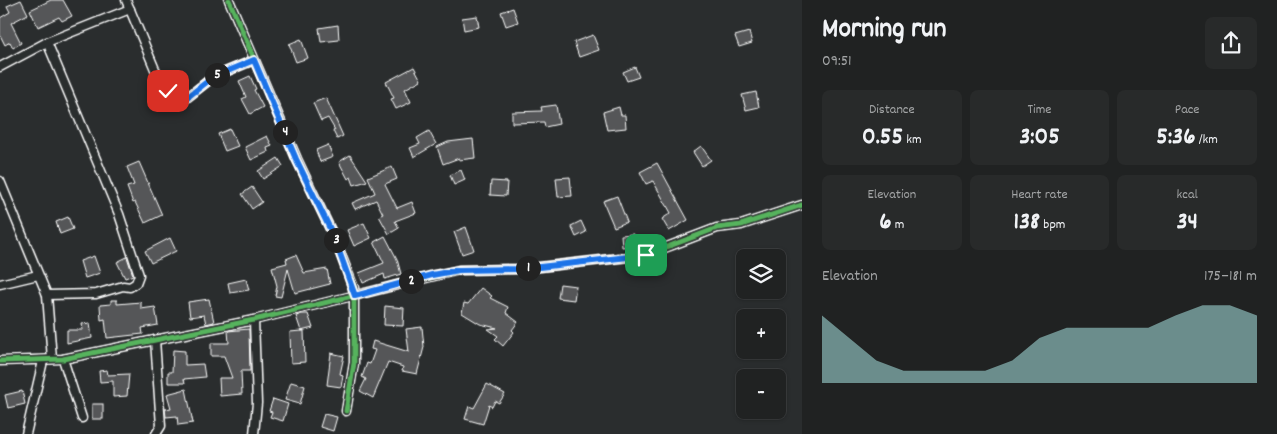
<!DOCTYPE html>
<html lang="en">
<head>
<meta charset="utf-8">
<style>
  :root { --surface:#202222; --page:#282a2a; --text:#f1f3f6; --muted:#a2a4a5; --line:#3d3f40; --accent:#8bbbb9 }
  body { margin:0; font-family:Dekko,sans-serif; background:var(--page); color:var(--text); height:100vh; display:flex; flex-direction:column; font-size:19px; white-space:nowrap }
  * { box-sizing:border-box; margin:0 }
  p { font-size:16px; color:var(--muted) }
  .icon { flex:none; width:28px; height:28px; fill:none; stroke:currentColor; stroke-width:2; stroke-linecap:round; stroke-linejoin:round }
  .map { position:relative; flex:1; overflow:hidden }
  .side { display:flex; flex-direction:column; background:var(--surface); width:475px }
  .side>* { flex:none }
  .fabs { position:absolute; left:736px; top:249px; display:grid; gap:10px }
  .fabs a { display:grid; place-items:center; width:50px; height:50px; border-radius:8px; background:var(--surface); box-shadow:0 1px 4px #0004,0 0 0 1px var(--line); font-size:25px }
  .pin { position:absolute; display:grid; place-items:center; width:42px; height:42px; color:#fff; margin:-21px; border-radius:10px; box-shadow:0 2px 8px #0006 }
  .km { position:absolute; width:25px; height:25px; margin:-12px; border-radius:50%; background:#222; color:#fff; font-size:14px; line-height:25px; text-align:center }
  .round { display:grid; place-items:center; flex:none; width:52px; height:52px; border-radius:8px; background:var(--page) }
  .headline { display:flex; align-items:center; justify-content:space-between; height:85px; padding:0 20px }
  h1 { font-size:28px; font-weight:700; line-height:38px }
  .figures { display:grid; grid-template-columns:repeat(3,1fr); gap:8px; height:85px; padding:5px 20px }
  .figures div { display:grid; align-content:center; border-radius:8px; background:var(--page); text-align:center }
  .figures b { font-size:25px; font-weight:700 }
  .figures small { font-size:14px; font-weight:400 }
  .figures p { font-size:14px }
  .chart { height:140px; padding:10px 20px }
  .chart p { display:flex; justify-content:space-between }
  .chart svg { width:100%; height:90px; margin-top:5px; fill:var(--accent); opacity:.7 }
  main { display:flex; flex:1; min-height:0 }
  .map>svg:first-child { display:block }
  .building { fill:#555758; stroke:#fff }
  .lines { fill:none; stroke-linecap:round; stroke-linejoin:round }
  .street-casing { stroke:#fff; stroke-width:11 }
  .street { stroke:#2a2d2e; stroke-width:8 }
  .cycleway-casing { stroke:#2a2d2e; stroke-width:8 }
  .cycleway { stroke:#56b35d; stroke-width:5 }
  .route-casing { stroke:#fff; stroke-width:10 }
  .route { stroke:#1a73e8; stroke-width:6 }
</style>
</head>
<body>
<main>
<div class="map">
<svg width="802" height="434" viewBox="0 0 802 434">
  <rect width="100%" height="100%" fill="#2a2d2e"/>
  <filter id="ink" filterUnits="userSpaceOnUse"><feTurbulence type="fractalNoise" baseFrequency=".02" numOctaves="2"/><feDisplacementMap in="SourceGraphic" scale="10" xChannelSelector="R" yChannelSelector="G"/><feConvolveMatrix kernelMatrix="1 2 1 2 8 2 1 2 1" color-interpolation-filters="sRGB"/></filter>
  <g filter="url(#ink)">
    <g class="building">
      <path d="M 21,0 L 28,14 L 11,23 L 21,43 L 13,48 L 10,42 L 5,45 L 0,35 L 0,18 L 10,12 L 7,6 Z"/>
      <path d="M 51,0 L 63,0 L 72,16 L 62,21 L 59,17 L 38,27 L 30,10 Z"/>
      <path d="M 513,8 L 518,22 L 506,26 L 501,12 Z"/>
      <path d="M 477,16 L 479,27 L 464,30 L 462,18 Z"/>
      <path d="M 338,25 L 339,40 L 321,42 L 319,28 Z"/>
      <path d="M 749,32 L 752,43 L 739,47 L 735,36 Z"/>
      <path d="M 593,35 L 599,50 L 579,57 L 574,42 Z"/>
      <path d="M 301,39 L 308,58 L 296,62 L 289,44 Z"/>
      <path d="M 414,67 L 421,80 L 405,89 L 411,102 L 396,109 L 391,99 L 394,98 L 386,82 Z"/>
      <path d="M 635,67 L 639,77 L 627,81 L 623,72 Z"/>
      <path d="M 250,76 L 256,89 L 254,90 L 263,107 L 250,114 L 242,99 L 246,97 L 239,81 Z"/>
      <path d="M 756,92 L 759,107 L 746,110 L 742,95 Z"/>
      <path d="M 326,98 L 343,136 L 337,139 L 333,131 L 335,130 L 328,118 L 321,121 L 313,103 Z"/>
      <path d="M 556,105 L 559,124 L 545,127 L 544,122 L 512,123 L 512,112 L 542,111 L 541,107 Z"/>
      <path d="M 619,107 L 621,115 L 625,115 L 626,128 L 607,130 L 603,112 Z"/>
      <path d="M 230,129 L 238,146 L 225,151 L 218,134 Z"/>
      <path d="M 429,131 L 436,144 L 414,157 L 410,148 L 420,144 L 417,138 Z"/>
      <path d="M 267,136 L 272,146 L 267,148 L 268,152 L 251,160 L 245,147 Z"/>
      <path d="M 473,139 L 475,158 L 459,160 L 459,158 L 443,164 L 437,147 L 448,142 Z"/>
      <path d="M 328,145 L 333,157 L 320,162 L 316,150 Z"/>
      <path d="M 701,146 L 711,160 L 702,166 L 693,152 Z"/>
      <path d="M 350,155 L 367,181 L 354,185 L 351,177 L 348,179 L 339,162 Z"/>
      <path d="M 278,158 L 283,166 L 263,179 L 258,171 Z"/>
      <path d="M 139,162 L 162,215 L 145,223 L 135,202 L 133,203 L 127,187 L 134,185 L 127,167 Z"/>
      <path d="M 657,163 L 688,220 L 669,231 L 662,219 L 671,213 L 653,181 L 646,184 L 640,172 Z"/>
      <path d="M 392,167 L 397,179 L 385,184 L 397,208 L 412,202 L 416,213 L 395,221 L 399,228 L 389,234 L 379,216 L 383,214 L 376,200 L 355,209 L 352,203 L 375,193 L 368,177 Z"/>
      <path d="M 461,170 L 465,180 L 454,185 L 450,175 Z"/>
      <path d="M 570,177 L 572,196 L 558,197 L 556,178 Z"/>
      <path d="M 491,181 L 507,182 L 506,196 L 490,195 Z"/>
      <path d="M 252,187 L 262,202 L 252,209 L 242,194 Z"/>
      <path d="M 617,196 L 627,222 L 614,227 L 603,201 Z"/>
      <path d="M 68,217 L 73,229 L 60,234 L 56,222 Z"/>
      <path d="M 581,221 L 586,232 L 576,237 L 571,226 Z"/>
      <path d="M 364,223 L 371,238 L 354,246 L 347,230 Z"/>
      <path d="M 466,227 L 474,250 L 462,254 L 454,232 Z"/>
      <path d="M 633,234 L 634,246 L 622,247 L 621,235 Z"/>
      <path d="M 385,236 L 397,259 L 401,274 L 385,279 L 384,274 L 363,283 L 359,273 L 384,263 L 374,242 Z"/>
      <path d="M 170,238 L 176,251 L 151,263 L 145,251 Z"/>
      <path d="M 296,255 L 304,273 L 327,269 L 330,284 L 295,293 L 288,269 L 281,297 L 275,296 L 277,286 L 272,267 L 287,263 L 286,259 Z"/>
      <path d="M 94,256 L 100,273 L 85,278 L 80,261 Z"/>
      <path d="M 127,257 L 133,275 L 125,278 L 117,262 Z"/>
      <path d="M 246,279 L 249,290 L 230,293 L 228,283 Z"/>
      <path d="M 560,284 L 576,286 L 574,300 L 558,298 Z"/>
      <path d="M 481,288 L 492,296 L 490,298 L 508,307 L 506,313 L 518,322 L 512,330 L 514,332 L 503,346 L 495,339 L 498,336 L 488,329 L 497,328 L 480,324 L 462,313 L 464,303 L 468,304 Z"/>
      <path d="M 209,299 L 214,322 L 206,324 L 204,315 L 190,317 L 188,302 Z"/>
      <path d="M 111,300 L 117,300 L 117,304 L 141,302 L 141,309 L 155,307 L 158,325 L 142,328 L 143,334 L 107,338 L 105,319 L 101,320 L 100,305 L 111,304 Z"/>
      <path d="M 385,306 L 404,308 L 403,326 L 384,325 Z"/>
      <path d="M 302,314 L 308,314 L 313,328 L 301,331 L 304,331 L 305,362 L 291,363 L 290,332 L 301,331 L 296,316 Z"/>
      <path d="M 90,323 L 92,338 L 67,343 L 67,330 L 83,330 L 82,324 Z"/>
      <path d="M 422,327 L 424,347 L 417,374 L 402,371 L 403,367 L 388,362 L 373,398 L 360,391 L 366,379 L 362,377 L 367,363 L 370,364 L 375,350 L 371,349 L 373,341 L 409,352 L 406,329 Z"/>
      <path d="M 249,329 L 250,371 L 241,371 L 242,394 L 220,396 L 219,378 L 232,378 L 224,356 L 211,356 L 211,343 L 229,343 L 228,331 Z"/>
      <path d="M 173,350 L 185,351 L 185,365 L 203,364 L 205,377 L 184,379 L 185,383 L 168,383 L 168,372 L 172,372 Z"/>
      <path d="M 331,353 L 344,356 L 340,374 L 343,375 L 341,387 L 327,385 Z"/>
      <path d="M 107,370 L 108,375 L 129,374 L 127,396 L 113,397 L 113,381 L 100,382 L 99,371 Z"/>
      <path d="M 291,382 L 305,386 L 300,404 L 285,400 Z"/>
      <path d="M 487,384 L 505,394 L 499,403 L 495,401 L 492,407 L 489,405 L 483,424 L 465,419 L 469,406 L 474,408 Z"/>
      <path d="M 186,389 L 193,423 L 178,425 L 177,416 L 166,417 L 165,409 L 171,408 L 167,394 Z"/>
      <path d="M 22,391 L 25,404 L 8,408 L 5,395 Z"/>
      <path d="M 273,399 L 288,404 L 283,421 L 270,417 L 272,412 L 269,411 Z"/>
      <rect x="92" y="404" width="11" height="15"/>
      <path d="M 324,414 L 337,417 L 333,431 L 320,427 Z"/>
    </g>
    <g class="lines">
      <defs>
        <g id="street">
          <path d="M 126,0 L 159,79 L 167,91 L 184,100 L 213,77 L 254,60"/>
          <path d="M 229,0 L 297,159 L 334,237 L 354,288 L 354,363 L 346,411"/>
          <path d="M 47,42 L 119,214 L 139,275 L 136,283 L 130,287 L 123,286 L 96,294 L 47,295"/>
          <path d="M 0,67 L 47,42 L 130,9"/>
          <path d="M 0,181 L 47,295 L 52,359"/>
          <path d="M 0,284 L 38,275"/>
          <path d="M 155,340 L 161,426 L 156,434"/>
          <path d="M 63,359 L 82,418"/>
          <path d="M 0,361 L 63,359 L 155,340 L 254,320 L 459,270 L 522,269 L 646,255 L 717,228 L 741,225 L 802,205"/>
          <path d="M 26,434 L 43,361"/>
          <path d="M 254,434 L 257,403 L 254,320"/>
        </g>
      </defs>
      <use href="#street" class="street-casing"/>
      <use href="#street" class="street"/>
      <defs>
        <g id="cycleway">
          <path d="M 229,0 L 297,159 L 334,237 L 354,288 L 354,363 L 346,411"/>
          <path d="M 0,361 L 63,359 L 155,340 L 254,320 L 459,270 L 522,269 L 646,255 L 717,228 L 741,225 L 802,205"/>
        </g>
      </defs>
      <use href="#cycleway" class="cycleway-casing"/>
      <use href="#cycleway" class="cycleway"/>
    </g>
  </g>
  <g class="lines" filter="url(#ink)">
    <defs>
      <path id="route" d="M 168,91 L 184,100 L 213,77 L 254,60 L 296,159 L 334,237 L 355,296 L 432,275 L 459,270 L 522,269 L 646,255"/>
    </defs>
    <use href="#route" class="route-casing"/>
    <use href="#route" class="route"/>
  </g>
</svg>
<div class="fabs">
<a><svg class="icon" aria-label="layers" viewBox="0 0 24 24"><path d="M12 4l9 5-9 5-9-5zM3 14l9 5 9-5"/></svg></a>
<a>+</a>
<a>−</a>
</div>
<div class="pin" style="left:646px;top:255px;background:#1e9e55"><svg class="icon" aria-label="arrive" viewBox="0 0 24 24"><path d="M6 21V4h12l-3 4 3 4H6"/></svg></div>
<div class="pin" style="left:168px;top:91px;background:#d93025"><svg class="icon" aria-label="check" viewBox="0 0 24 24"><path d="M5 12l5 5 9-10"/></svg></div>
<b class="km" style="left:528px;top:268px">1</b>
<b class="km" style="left:411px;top:281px">2</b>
<b class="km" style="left:336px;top:240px">3</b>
<b class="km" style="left:285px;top:132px">4</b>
<b class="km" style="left:217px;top:75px">5</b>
</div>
<section class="side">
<div class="headline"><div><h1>Morning run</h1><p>09:51</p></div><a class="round"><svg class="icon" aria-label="share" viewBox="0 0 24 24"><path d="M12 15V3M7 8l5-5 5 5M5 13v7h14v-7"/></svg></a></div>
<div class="figures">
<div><p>Distance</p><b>0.55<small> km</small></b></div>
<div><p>Time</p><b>3:05</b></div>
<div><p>Pace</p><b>5:36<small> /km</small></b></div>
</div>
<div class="figures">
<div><p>Elevation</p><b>6<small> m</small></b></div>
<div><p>Heart rate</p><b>138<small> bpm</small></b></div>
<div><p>kcal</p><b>34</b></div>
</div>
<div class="chart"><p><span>Elevation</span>175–181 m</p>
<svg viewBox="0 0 160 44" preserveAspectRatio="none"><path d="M0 44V11L10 22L20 33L30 38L40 38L50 38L60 38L70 33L80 22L90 17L100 17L110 17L120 17L130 11L140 6L150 6L160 11V44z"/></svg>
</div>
</section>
</main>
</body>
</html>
